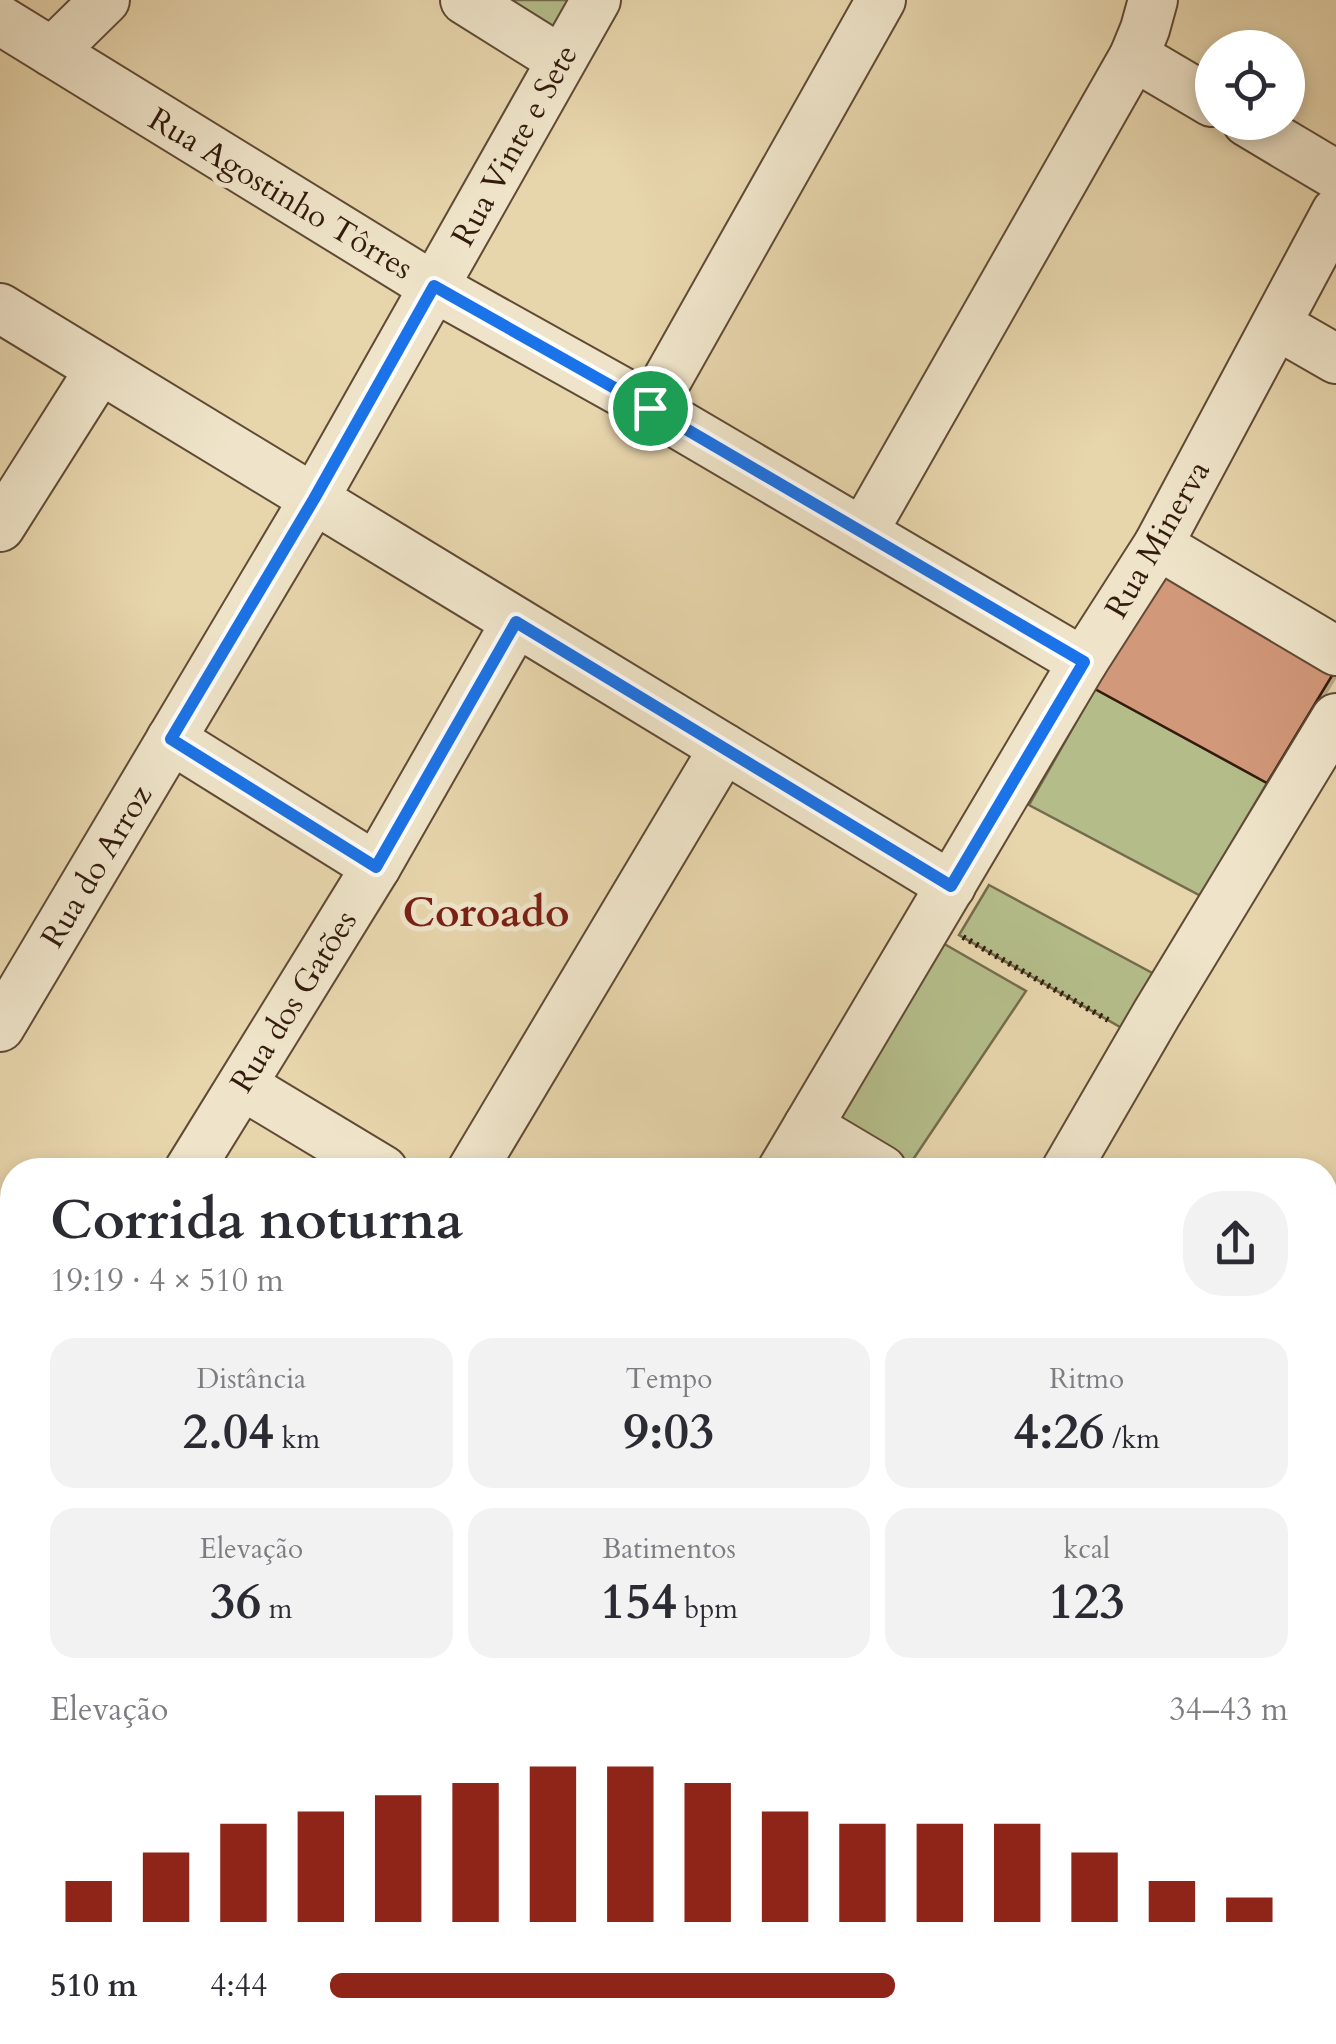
<!DOCTYPE html>
<html lang="pt">
<head>
<meta charset="utf-8">
<style>
  :root { --surface:#fff; --page:#f2f2f3; --text:#2b2b33; --muted:#7c7c81; --accent:#8f2418 }
  body { margin:0; font-family:Cardo,serif; background:var(--page); color:var(--text); height:100vh; display:flex; flex-direction:column; font-size:38px; white-space:nowrap }
  * { box-sizing:border-box; margin:0 }
  p { font-size:32px; color:var(--muted) }
  .icon { flex:none; width:55px; height:55px; fill:none; stroke:currentColor; stroke-width:2; stroke-linecap:round; stroke-linejoin:round }
  .map { position:relative; flex:1; overflow:hidden }
  .sheet { position:absolute; left:0px; top:1158px; width:1338px; height:888px; display:flex; flex-direction:column; background:var(--surface); border-radius:40px 40px 0 0; box-shadow:0 5px 15px #0003 }
  .sheet>* { flex:none }
  .tools { position:absolute; left:1195px; top:30px; display:grid; gap:20px }
  .tools a { display:grid; place-items:center; width:110px; height:110px; border-radius:50%; background:var(--surface); box-shadow:0 5px 15px #0003; font-size:50px }
  .pin { position:absolute; display:grid; place-items:center; width:85px; height:85px; color:#fff; margin:-42px; border:5px solid #fff; border-radius:50%; box-shadow:0 2px 10px #0007 }
  .round { display:grid; place-items:center; flex:none; width:105px; height:105px; border-radius:40px; background:var(--page) }
  .head { display:flex; align-items:center; justify-content:space-between; height:170px; padding:0 50px }
  h1 { font-size:55px; font-weight:600; line-height:75px }
  .metrics { display:grid; grid-template-columns:repeat(3,1fr); gap:15px; height:170px; padding:10px 50px }
  .metrics div { display:grid; align-content:center; border-radius:25px; background:var(--page); text-align:center }
  .metrics b { font-size:50px; font-weight:600 }
  .metrics small { font-size:28px; font-weight:400 }
  .metrics p { font-size:28px }
  .chart { height:280px; padding:20px 50px }
  .chart p { display:flex; justify-content:space-between }
  .chart svg { width:100%; height:180px; margin-top:10px; stroke:var(--accent); stroke-width:6 }
  ul { padding:0 50px; list-style:none; font-size:32px }
  li { display:grid; grid-template-columns:160px 120px 1fr; align-items:center; height:75px }
  li i { height:25px; border-radius:12px; background:var(--accent) }
  .map>svg:first-child { display:block }
  .green { fill:#b4bd8a; stroke:#746c4c; stroke-width:2.5 }
  .shadow { fill:#0003 }
  .lines { fill:none; stroke-linecap:round; stroke-linejoin:round }
  .river { stroke:#99b7b3; stroke-width:60 }
  .building { fill:#d19879; stroke:#331b0d; stroke-width:2.5 }
  .minor-casing { stroke:#604a35; stroke-width:52 }
  .major-casing { stroke:#331b0d; stroke-width:60 }
  .path { stroke:#331b0d; stroke-width:6; stroke-dasharray:2.5 5; stroke-linecap:butt }
  .minor { stroke:#efe4c9; stroke-width:48 }
  .major { stroke:#e4ba76; stroke-width:55 }
  .route-casing { stroke:#fff; stroke-width:20 }
  .route { stroke:#1a73e8; stroke-width:12 }
  .labels { text-anchor:middle; stroke-width:10; stroke-linejoin:round; paint-order:stroke }
  .street-label { font-size:32px; fill:#331b0d; stroke:#efe4c9 }
  .district-label { font-size:42px; font-weight:bold; fill:#7a1f14; stroke:#efe4c9 }
</style>
</head>
<body>
<div class="map">
<svg width="1336" height="2044" viewBox="0 0 1336 2044">
  <rect width="100%" height="100%" fill="#e7d5ac"/>
  <filter id="stains"><feTurbulence type="fractalNoise" baseFrequency=".002" numOctaves="4"/><feColorMatrix values="0 0 0 0 .2 0 0 0 0 .09 0 0 0 0 .02 0 0 0 .5 -.17"/></filter>
  <radialGradient id="worn" r=".72"><stop offset=".6" stop-color="#630" stop-opacity="0"/><stop offset="1" stop-color="#630" stop-opacity=".3"/></radialGradient>
  <g class="green">
    <path d="M 499,0 L 573,0 L 554,33 Z"/>
    <path d="M 1095,689 L 1267,783 L 1201,896 L 1029,805 Z"/>
    <path d="M 989,885 L 1156,975 L 1127,1031 L 959,935 Z"/>
    <path d="M 934,938 L 1026,991 L 908,1167 L 826,1116 Z"/>
  </g>
  <g class="shadow">
    <path d="M 1336,634 L 1336,679 L 1288,759 L 1267,780 Z"/>
    <path d="M 0,1688 L 12,1695 L 12,2032 L 8,2044 L 0,2044 Z"/>
  </g>
  <g class="lines">
    <path class="river" d="M 39,2044 L 51,2032"/>
  </g>
  <g class="building">
    <path d="M 1159,572 L 1336,669 L 1267,783 L 1095,689 Z"/>
    <path d="M 0,1712 L 12,1719 L 12,2032 L 27,2032 L 12,2044 L 0,2044 Z"/>
  </g>
  <g class="lines">
    <defs>
      <g id="minor">
        <path d="M 465,0 L 561,60"/>
        <path d="M 0,20 L 434,287 L 651,408 L 1083,662"/>
        <path d="M 52,52 L 105,0"/>
        <path d="M 1134,56 L 1212,102"/>
        <path d="M 1247,122 L 1336,175"/>
        <path d="M 0,308 L 951,886"/>
        <path d="M 1277,325 L 1336,359"/>
        <path d="M 651,408 L 881,0"/>
        <path d="M 0,527 L 100,369"/>
        <path d="M 863,532 L 1134,56 L 1145,29 L 1153,0"/>
        <path d="M 1158,545 L 1336,651"/>
        <path d="M 171,739 L 376,867"/>
        <path d="M 0,1027 L 314,499 L 596,0"/>
        <path d="M 242,1085 L 383,1170"/>
        <path d="M 808,1126 L 882,1170"/>
        <path d="M 189,1170 L 376,867 L 516,622"/>
        <path d="M 472,1170 L 724,748"/>
        <path d="M 782,1170 L 1083,662 L 1158,545 L 1336,212"/>
        <path d="M 1066,1170 L 1157,1013 L 1336,718"/>
        <path d="M 1325,1233 L 1336,1214"/>
        <path d="M 1325,1434 L 1336,1440"/>
        <path d="M 0,1475 L 12,1455"/>
        <path d="M 1325,1718 L 1336,1698"/>
        <path d="M 252,2044 L 259,2032"/>
        <path d="M 1132,2044 L 1138,2032"/>
      </g>
      <g id="major">
        <path d="M 0,1546 L 12,1553"/>
        <path d="M 0,1638 L 12,1645"/>
        <path d="M 662,2032 L 681,2044"/>
        <path d="M 832,2032 L 852,2044"/>
      </g>
    </defs>
    <use href="#minor" class="minor-casing"/>
    <use href="#major" class="major-casing"/>
    <path class="path" d="M 963,937 L 1108,1020"/>
    <use href="#minor" class="minor"/>
    <use href="#major" class="major"/>
  </g>
  <g class="lines">
    <defs>
      <path id="route" d="M 434,286 L 650,408 L 1084,662 L 951,886 L 516,622 L 376,867 L 171,739 L 314,499 Z"/>
    </defs>
    <use href="#route" class="route-casing"/>
    <use href="#route" class="route"/>
  </g>
  <g class="labels">
    <g class="street-label">
      <text transform="translate(514 145) rotate(-61)" y="11">Rua Vinte e Sete</text>
      <text transform="translate(281 193) rotate(31)" y="11">Rua Agostinho Tôrres</text>
      <text transform="translate(1157 539) rotate(-60)" y="11">Rua Minerva</text>
      <text transform="translate(96 866) rotate(-59)" y="11">Rua do Arroz</text>
      <text transform="translate(293 1001) rotate(-58)" y="11">Rua dos Gatões</text>
    </g>
    <g class="district-label">
      <text x="486" y="926">Coroado</text>
    </g>
  </g>
  <rect width="100%" height="100%" filter="url(#stains)"/>
  <rect width="100%" height="100%" fill="url(#worn)"/>
</svg>
<div class="tools">
<a><svg class="icon" aria-label="locate" viewBox="0 0 24 24"><circle cx="12" cy="12" r="6"/><path d="M12 2v4M12 18v4M2 12h4M18 12h4"/></svg></a>
</div>
<div class="pin" style="left:650px;top:408px;background:#1e9e55"><svg class="icon" aria-label="arrive" viewBox="0 0 24 24"><path d="M6 21V4h12l-3 4 3 4H6"/></svg></div>
<section class="sheet">
<div class="head"><div><h1>Corrida noturna</h1><p>19:19 · 4 × 510 m</p></div><a class="round"><svg class="icon" aria-label="share" viewBox="0 0 24 24"><path d="M12 15V3M7 8l5-5 5 5M5 13v7h14v-7"/></svg></a></div>
<div class="metrics">
<div><p>Distância</p><b>2.04<small> km</small></b></div>
<div><p>Tempo</p><b>9:03</b></div>
<div><p>Ritmo</p><b>4:26<small> /km</small></b></div>
</div>
<div class="metrics">
<div><p>Elevação</p><b>36<small> m</small></b></div>
<div><p>Batimentos</p><b>154<small> bpm</small></b></div>
<div><p>kcal</p><b>123</b></div>
</div>
<div class="chart"><p><span>Elevação</span>34–43 m</p>
<svg viewBox="0 0 160 44" preserveAspectRatio="none"><path d="M5 44V34M15 44V27M25 44V20M35 44V17M45 44V13M55 44V10M65 44V6M75 44V6M85 44V10M95 44V17M105 44V20M115 44V20M125 44V20M135 44V27M145 44V34M155 44V38"/></svg>
</div>
<ul>
<li><b>510 m</b>4:44<i style="width:59%"></i></li>
</ul>
</section>
</div>
</body>
</html>
